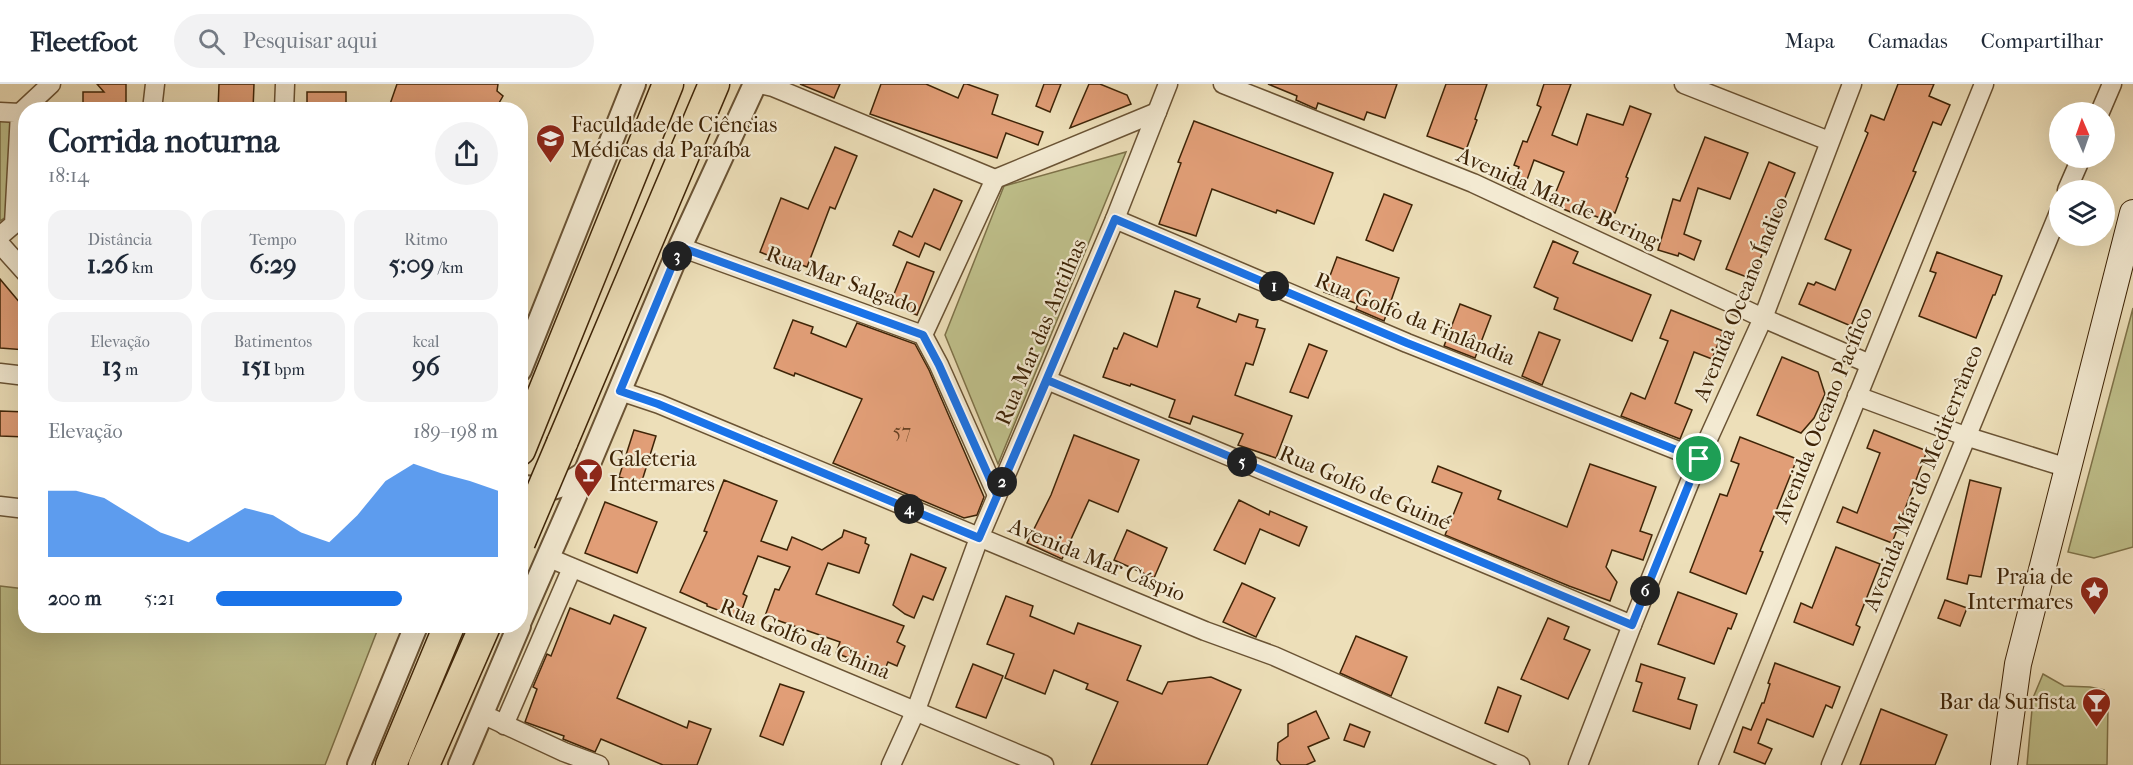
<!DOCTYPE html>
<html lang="pt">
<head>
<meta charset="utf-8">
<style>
  :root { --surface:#fff; --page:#f2f2f3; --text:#1f2937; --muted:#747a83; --line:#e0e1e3; --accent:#1a73e8 }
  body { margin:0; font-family:"IM FELL French Canon",serif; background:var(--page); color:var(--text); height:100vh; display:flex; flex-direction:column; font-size:22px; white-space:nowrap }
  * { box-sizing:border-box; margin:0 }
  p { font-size:20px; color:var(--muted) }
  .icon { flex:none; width:33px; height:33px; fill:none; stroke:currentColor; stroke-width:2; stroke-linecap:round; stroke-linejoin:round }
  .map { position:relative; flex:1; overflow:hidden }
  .drawer { position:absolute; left:18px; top:18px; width:510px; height:531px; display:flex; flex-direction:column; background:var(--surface); border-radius:24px; box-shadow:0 6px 24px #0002 }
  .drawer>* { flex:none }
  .needle { width:39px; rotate:358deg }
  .controls { position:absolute; left:2049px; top:18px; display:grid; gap:12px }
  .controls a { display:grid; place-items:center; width:66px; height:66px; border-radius:50%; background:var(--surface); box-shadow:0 6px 24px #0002; font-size:30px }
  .pin { position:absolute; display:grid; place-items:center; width:51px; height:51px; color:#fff; margin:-26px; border:3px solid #fff; border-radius:50%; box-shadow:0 2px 6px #0007 }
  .km { position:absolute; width:30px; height:30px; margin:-15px; border-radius:50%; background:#222; color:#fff; font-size:16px; line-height:30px; text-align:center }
  .round { display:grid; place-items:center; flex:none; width:63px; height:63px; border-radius:32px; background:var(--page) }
  .summary { display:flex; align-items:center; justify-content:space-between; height:102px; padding:0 30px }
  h1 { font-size:33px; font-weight:700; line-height:45px }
  .metrics { display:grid; grid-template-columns:repeat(3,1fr); gap:9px; height:102px; padding:6px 30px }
  .metrics div { display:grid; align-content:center; border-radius:15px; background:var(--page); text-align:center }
  .metrics b { font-size:26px; font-weight:700 }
  .metrics small { font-size:16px; font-weight:400 }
  .metrics p { font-size:16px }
  .chart { height:168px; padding:12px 30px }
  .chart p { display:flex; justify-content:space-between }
  .chart svg { width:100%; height:108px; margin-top:6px; fill:var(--accent); opacity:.7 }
  ul { padding:0 30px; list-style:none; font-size:20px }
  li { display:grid; grid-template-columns:96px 72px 1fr; align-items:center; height:45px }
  li i { height:15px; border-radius:8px; background:var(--accent) }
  header { display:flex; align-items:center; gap:36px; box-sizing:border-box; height:84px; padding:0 30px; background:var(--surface); border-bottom:2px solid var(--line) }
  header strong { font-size:28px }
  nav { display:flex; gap:33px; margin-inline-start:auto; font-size:21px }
  .search { width:420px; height:54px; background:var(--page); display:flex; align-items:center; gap:15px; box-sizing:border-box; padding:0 21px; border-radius:33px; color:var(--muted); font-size:22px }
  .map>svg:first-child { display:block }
  .green { fill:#bfc08b; stroke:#7e7249; stroke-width:1.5 }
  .building { fill:#e19e77; stroke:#3e2407; stroke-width:1.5 }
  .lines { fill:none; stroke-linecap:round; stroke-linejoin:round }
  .minor-casing { stroke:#6a5334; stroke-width:21 }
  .tertiary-casing { stroke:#6a5334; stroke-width:26 }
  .secondary-casing { stroke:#3e2407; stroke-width:28 }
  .trunk-casing { stroke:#3e2407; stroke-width:33 }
  .minor { stroke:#f3ead2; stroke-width:18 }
  .tertiary { stroke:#f3ead2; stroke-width:22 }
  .secondary { stroke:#f3ead2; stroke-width:26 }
  .trunk { stroke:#eddfb9; stroke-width:30 }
  .trunk-bridge-casing { stroke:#3e2407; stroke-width:33; stroke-linecap:butt }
  .trunk-bridge { stroke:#eddfb9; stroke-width:30 }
  .route-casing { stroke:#fff; stroke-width:12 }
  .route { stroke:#1a73e8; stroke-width:8 }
  .labels { text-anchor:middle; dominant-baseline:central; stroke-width:4.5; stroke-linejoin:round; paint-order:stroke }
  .number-label { font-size:20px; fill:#674223 }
  .poi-label { font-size:22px; fill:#3e2407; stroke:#f3ead2; text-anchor:start }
  .street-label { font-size:22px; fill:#3e2407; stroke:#f3ead2 }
</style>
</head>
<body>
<header>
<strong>Fleetfoot</strong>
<div class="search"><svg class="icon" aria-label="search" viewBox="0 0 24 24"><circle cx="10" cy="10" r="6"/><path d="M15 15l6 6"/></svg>Pesquisar aqui</div>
<nav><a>Mapa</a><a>Camadas</a><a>Compartilhar</a></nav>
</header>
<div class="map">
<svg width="2133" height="681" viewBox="0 0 2133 681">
  <rect width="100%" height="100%" fill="#eddfb9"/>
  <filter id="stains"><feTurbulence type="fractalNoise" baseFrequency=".00333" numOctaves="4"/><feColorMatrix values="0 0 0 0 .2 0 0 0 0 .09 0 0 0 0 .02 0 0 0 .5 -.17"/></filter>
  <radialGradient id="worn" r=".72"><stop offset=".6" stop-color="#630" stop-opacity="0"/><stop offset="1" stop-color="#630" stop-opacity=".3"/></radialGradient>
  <!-- green -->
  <g class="green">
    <polygon points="0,34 10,38 13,45 6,133 0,137"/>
    <polygon points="1126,68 998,380 945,251 1004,102"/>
    <polygon points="2133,224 2133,463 2094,474 2068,468"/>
    <polygon points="0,502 25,505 26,542 379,542 325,681 0,681"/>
    <polygon points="2043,590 2064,602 2090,603 2104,606 2108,621 2107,681 2027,681 2033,614"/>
  </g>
  <!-- building -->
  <g class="building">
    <polygon points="97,0 126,0 126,26 83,26 83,8 104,8"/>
    <polygon points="219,0 254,0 253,26 218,26"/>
    <polygon points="397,0 498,0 497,7 503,12 495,26 388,26"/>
    <polygon points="800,0 840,0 834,14"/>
    <polygon points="881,0 926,0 958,14 964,0 967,0 998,11 992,30 1043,48 1038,61 1006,49 997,74 870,30"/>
    <polygon points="1044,0 1061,0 1050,28 1036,22"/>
    <polygon points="1089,0 1100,0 1127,11 1131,20 1070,44"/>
    <polygon points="1268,0 1397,0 1385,34 1367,28 1364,36 1318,19 1316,25 1296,16 1297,12"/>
    <polygon points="1446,0 1487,0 1475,35 1477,36 1466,66 1427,52"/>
    <polygon points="1544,0 1571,0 1552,51 1577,61 1587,30 1623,41 1630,22 1651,30 1626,93 1628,94 1615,129 1610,127 1606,136 1575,125 1573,129 1551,120 1564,88 1534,76 1523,107 1511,103 1519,83 1514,81 1523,57 1527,58 1541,23 1537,21"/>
    <polygon points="1898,0 1934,0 1929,12 1950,21 1941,41 1933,38 1913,87 1916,88 1851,242 1799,220 1808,199 1814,201 1816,198 1835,206 1851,166 1825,155 1868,49 1865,47 1871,31 1884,36"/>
    <rect x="307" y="8" width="39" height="18"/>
    <polygon points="1194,37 1333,89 1314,140 1277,126 1276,129 1212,105 1196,152 1159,140 1181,79 1178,78"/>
    <polygon points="1705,53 1748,69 1730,115 1698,104 1684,150 1701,157 1694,176 1679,169 1678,172 1658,166 1673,115 1680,117"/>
    <polygon points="835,63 857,72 835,125 830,123 807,183 784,174 782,177 760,168 781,114 808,125"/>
    <polygon points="1769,78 1795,89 1752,195 1726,185"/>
    <polygon points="934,105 962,117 940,166 925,159 919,173 893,161 899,147 912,153"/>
    <polygon points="1384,110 1412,121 1393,167 1366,156"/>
    <polygon points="1553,157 1578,168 1573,179 1651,211 1632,257 1554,225 1558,214 1534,203"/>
    <polygon points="1937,168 2002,192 1995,211 1993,211 1976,254 1919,232 1936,189 1930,187"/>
    <polygon points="1337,173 1399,194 1384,237 1356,225 1358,220 1324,208"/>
    <polygon points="907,178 934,188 917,231 890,220"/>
    <polygon points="0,195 26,226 26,266 0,264"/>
    <polygon points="1175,207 1200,215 1197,223 1236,238 1239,230 1258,236 1256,243 1265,245 1253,281 1246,279 1235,311 1292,332 1276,374 1238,361 1243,350 1193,332 1190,340 1169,333 1175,316 1131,300 1130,302 1103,293 1114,264 1117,265 1124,249 1157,263"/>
    <polygon points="1460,220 1491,232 1475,274 1444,262"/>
    <polygon points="1671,226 1723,247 1712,275 1694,268 1675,319 1692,326 1680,355 1621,332 1631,309 1645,315 1668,257 1660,254"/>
    <polygon points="793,236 813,243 811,249 846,263 857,239 915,260 929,286 984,413 977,431 964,434 833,379 862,315 795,289 794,292 774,284"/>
    <polygon points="1539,248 1560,256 1542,301 1522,292"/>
    <polygon points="1309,260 1327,267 1308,314 1290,308"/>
    <polygon points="1782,273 1818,288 1825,310 1814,334 1801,349 1757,331"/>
    <polygon points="0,327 26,328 26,353 0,352"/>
    <polygon points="634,346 656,352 641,400 619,393"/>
    <polygon points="1874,346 1927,367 1892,459 1837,438 1843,423 1857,429 1880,369 1867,364"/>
    <polygon points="1074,351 1139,376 1118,428 1089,416 1062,475 1027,459 1051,411"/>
    <polygon points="1740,353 1797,375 1760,467 1763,468 1746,510 1690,488 1720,410 1727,412 1739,380 1731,377"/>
    <polygon points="1590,380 1656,403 1640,447 1652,451 1643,476 1612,466 1606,483 1617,498 1610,517 1569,502 1445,451 1462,409 1432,398 1438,382 1501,407 1498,415 1567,443"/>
    <polygon points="724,396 777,417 761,457 787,466 792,453 822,466 842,453 844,446 866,454 865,459 869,461 859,489 828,479 816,510 904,542 897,558 905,562 897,582 888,578 882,592 864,585 866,581 836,569 840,558 765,532 775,505 779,506 790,483 758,472 743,510 747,512 739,534 707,522 707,520 680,508 707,448 704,447"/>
    <polygon points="1970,396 2001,404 1981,493 1969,491 1967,500 1947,495"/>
    <polygon points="1239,416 1269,431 1270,427 1307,443 1299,462 1260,445 1245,480 1214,466"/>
    <polygon points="605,418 657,438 637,489 585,469"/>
    <polygon points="1127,446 1167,464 1154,494 1114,476"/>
    <polygon points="1836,463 1880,480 1856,541 1860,543 1853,561 1794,538 1801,519 1812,524"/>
    <polygon points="911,470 946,484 933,516 923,512 914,534 905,530 893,521"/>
    <polygon points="1242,499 1275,514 1256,553 1223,538"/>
    <polygon points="1678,508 1737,530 1731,545 1728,544 1714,580 1658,560"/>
    <polygon points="1006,512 1033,522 1030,532 1074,550 1078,539 1141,562 1127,596 1162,610 1168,598 1211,593 1241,606 1207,681 1091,681 1118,618 1086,605 1088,600 1054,586 1045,610 1005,594 1014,570 987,560"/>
    <polygon points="1945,516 1967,524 1960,542 1938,534"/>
    <polygon points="570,524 610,540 614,531 646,544 617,614 687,644 689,637 711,645 697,681 663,681 601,655 595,668 563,655 564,652 525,638 537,605 533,603 547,570 551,572"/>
    <polygon points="1548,534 1569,543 1564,555 1590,566 1568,615 1521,595"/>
    <polygon points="1356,552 1407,573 1391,612 1340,589"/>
    <polygon points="1775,579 1840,603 1832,624 1826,621 1813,653 1767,635 1758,659 1772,665 1765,680 1734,668 1743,643 1751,646 1762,619 1764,619 1770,600 1768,599"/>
    <polygon points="973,580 1003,592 986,634 956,623"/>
    <polygon points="1641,580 1685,594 1678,615 1697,621 1690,645 1633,627 1642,599 1636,597"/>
    <polygon points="780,600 804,608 783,661 760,652"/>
    <polygon points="1498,603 1521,612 1508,648 1485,639"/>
    <polygon points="1881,625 1947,651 1935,681 1860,681"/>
    <polygon points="1316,627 1329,654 1308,663 1315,677 1306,681 1281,681 1277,676 1278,659 1288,652 1288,640"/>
    <polygon points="1350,640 1370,648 1364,663 1344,656"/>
  </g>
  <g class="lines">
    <defs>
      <g id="minor">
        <polyline points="760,0 773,3 995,95 1157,28"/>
        <polyline points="1223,0 1473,99 1763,234 1870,280"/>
        <polyline points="1684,0 1829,57"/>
        <polyline points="152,26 155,0"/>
        <polyline points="284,26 285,0"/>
        <polyline points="0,28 20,29 14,140 0,152"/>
        <polyline points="2100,28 2112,0"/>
        <polyline points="20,29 51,0"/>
        <polyline points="2067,106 2081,74"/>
        <polyline points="1115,135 1407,259 1699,375"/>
        <polyline points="0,160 26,189"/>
        <polyline points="680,163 923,251 939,281 997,411"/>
        <polyline points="923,251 995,95"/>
        <polyline points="0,289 26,292"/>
        <polyline points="1047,296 1632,541"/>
        <polyline points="620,307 659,320 1205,547 1274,572 1520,681"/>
        <polyline points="1857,312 1965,352 2068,384"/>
        <polyline points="0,422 26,425"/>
        <polyline points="547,473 1044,681"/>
        <polyline points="482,630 564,668 599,681"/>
        <polyline points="504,641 572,484"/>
        <polyline points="891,681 916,626 979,454 1115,135 1168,0"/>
        <polyline points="1578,681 1632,541 1699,375 1763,234 1852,0"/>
        <polyline points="1708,681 1984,0"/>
        <polyline points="1831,681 2060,126"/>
      </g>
      <g id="tertiary">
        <polyline points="520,286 634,0"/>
        <path d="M520,402C549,407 561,405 585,389"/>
        <polyline points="520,537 585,389 680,163 755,0"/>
        <polyline points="359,681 416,542"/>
        <polyline points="460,681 519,542"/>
      </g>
      <polyline id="secondary" points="2004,681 2018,580 2133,129"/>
      <g id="trunk">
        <polyline points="562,359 714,0"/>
        <polyline points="520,366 668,0"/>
        <polyline points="391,681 449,542"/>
        <polyline points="424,681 485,542"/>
      </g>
    </defs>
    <!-- minor casing -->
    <use href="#minor" class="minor-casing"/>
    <!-- tertiary casing -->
    <use href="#tertiary" class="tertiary-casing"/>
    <!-- secondary casing -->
    <use href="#secondary" class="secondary-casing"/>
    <!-- trunk casing -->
    <use href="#trunk" class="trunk-casing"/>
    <!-- minor -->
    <use href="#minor" class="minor"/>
    <!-- tertiary -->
    <use href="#tertiary" class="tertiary"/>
    <!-- secondary -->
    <use href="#secondary" class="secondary"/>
    <!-- trunk -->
    <use href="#trunk" class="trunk"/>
    <defs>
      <polyline id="trunk-bridge" points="520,458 562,359"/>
    </defs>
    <!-- trunk-bridge casing -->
    <use href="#trunk-bridge" class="trunk-bridge-casing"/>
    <!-- trunk-bridge -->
    <use href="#trunk-bridge" class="trunk-bridge"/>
  </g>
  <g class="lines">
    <defs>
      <polyline id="route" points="1699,375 1407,259 1115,135 997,411 939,281 923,251 680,163 620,307 658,320 979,454 1047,296 1632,541 1699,375"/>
    </defs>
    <!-- route casing -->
    <use href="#route" class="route-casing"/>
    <!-- route -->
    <use href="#route" class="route"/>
  </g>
  <!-- icons -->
  <defs>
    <symbol id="university-pin" viewBox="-11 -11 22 30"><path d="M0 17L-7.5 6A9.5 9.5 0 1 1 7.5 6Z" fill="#8f2418" stroke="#f3ead2"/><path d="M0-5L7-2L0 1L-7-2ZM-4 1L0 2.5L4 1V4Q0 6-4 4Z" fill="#fff"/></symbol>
    <symbol id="bar-pin" viewBox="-11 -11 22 30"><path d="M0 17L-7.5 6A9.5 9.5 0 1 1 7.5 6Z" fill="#8f2418" stroke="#f3ead2"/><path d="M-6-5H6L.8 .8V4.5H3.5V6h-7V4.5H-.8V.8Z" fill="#fff"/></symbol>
    <symbol id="sight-pin" viewBox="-11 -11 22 30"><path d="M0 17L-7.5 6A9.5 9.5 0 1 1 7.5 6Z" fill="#8f2418" stroke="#f3ead2"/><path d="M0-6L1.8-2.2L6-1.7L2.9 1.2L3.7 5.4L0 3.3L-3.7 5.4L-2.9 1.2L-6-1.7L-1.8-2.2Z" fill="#fff"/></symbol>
  </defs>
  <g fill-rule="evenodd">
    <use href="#university-pin" x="534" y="38" width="33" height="45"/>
    <use href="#bar-pin" x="572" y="372" width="33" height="45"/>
    <use href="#sight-pin" x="2078" y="490" width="33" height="45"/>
    <use href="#bar-pin" x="2080" y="602" width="33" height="45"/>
  </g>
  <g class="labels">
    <!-- number labels -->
    <g class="number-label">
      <text x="902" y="347">57</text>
    </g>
    <!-- poi labels -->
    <g class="poi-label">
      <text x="571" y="41">Faculdade de Ciências<tspan x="571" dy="25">Médicas da Paraíba</tspan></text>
      <text x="609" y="375">Galeteria<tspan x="609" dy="25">Intermares</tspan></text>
      <text x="2073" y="493" text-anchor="end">Praia de<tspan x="2073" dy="25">Intermares</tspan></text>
      <text x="2076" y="618" text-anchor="end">Bar da Surfista</text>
    </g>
    <!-- street labels -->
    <g class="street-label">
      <text transform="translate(1558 114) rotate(24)">Avenida Mar de Bering</text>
      <text transform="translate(842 196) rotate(20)">Rua Mar Salgado</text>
      <text transform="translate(1741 215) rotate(-68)">Avenida Oceano Índico</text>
      <text transform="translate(1415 235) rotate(22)">Rua Golfo da Finlândia</text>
      <text transform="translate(1041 248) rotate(-67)">Rua Mar das Antilhas</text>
      <text transform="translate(1823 331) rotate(-68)">Avenida Oceano Pacífico</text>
      <text transform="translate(1923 394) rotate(-68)">Avenida Mar do Mediterrâneo</text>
      <text transform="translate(1365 404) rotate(23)">Rua Golfo de Guiné</text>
      <text transform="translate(1097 476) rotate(22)">Avenida Mar Cáspio</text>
      <text transform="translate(805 555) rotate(22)">Rua Golfo da China</text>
    </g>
  </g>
  <rect width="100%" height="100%" filter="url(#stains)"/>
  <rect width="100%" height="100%" fill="url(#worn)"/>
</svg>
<div class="controls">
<a><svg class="needle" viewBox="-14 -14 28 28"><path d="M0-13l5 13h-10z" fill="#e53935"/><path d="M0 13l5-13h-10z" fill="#747a83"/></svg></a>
<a><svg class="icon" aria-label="layers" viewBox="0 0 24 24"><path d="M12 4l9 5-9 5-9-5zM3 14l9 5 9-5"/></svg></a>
</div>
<div class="pin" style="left:1699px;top:375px;background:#1e9e55"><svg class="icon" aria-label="arrive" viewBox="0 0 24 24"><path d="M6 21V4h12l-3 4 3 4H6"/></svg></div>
<b class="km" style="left:1274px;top:202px">1</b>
<b class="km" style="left:1002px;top:398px">2</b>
<b class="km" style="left:677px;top:172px">3</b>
<b class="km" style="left:909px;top:425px">4</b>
<b class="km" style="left:1242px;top:378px">5</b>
<b class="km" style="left:1645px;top:507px">6</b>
<section class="drawer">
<div class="summary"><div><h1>Corrida noturna</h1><p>18:14</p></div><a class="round"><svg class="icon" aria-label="share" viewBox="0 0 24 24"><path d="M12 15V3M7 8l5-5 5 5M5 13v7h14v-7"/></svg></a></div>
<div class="metrics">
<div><p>Distância</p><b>1.26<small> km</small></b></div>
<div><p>Tempo</p><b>6:29</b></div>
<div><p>Ritmo</p><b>5:09<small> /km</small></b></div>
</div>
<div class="metrics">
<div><p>Elevação</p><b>13<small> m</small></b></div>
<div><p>Batimentos</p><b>151<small> bpm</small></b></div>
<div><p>kcal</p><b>96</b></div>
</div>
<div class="chart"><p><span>Elevação</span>189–198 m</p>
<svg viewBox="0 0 160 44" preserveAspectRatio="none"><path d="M0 44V17L10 17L20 20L30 27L40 34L50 38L60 31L70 24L80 27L90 34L100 38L110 27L120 13L130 6L140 10L150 13L160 17V44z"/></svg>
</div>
<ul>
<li><b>200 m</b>5:21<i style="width:66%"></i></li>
</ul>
</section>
</div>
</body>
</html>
